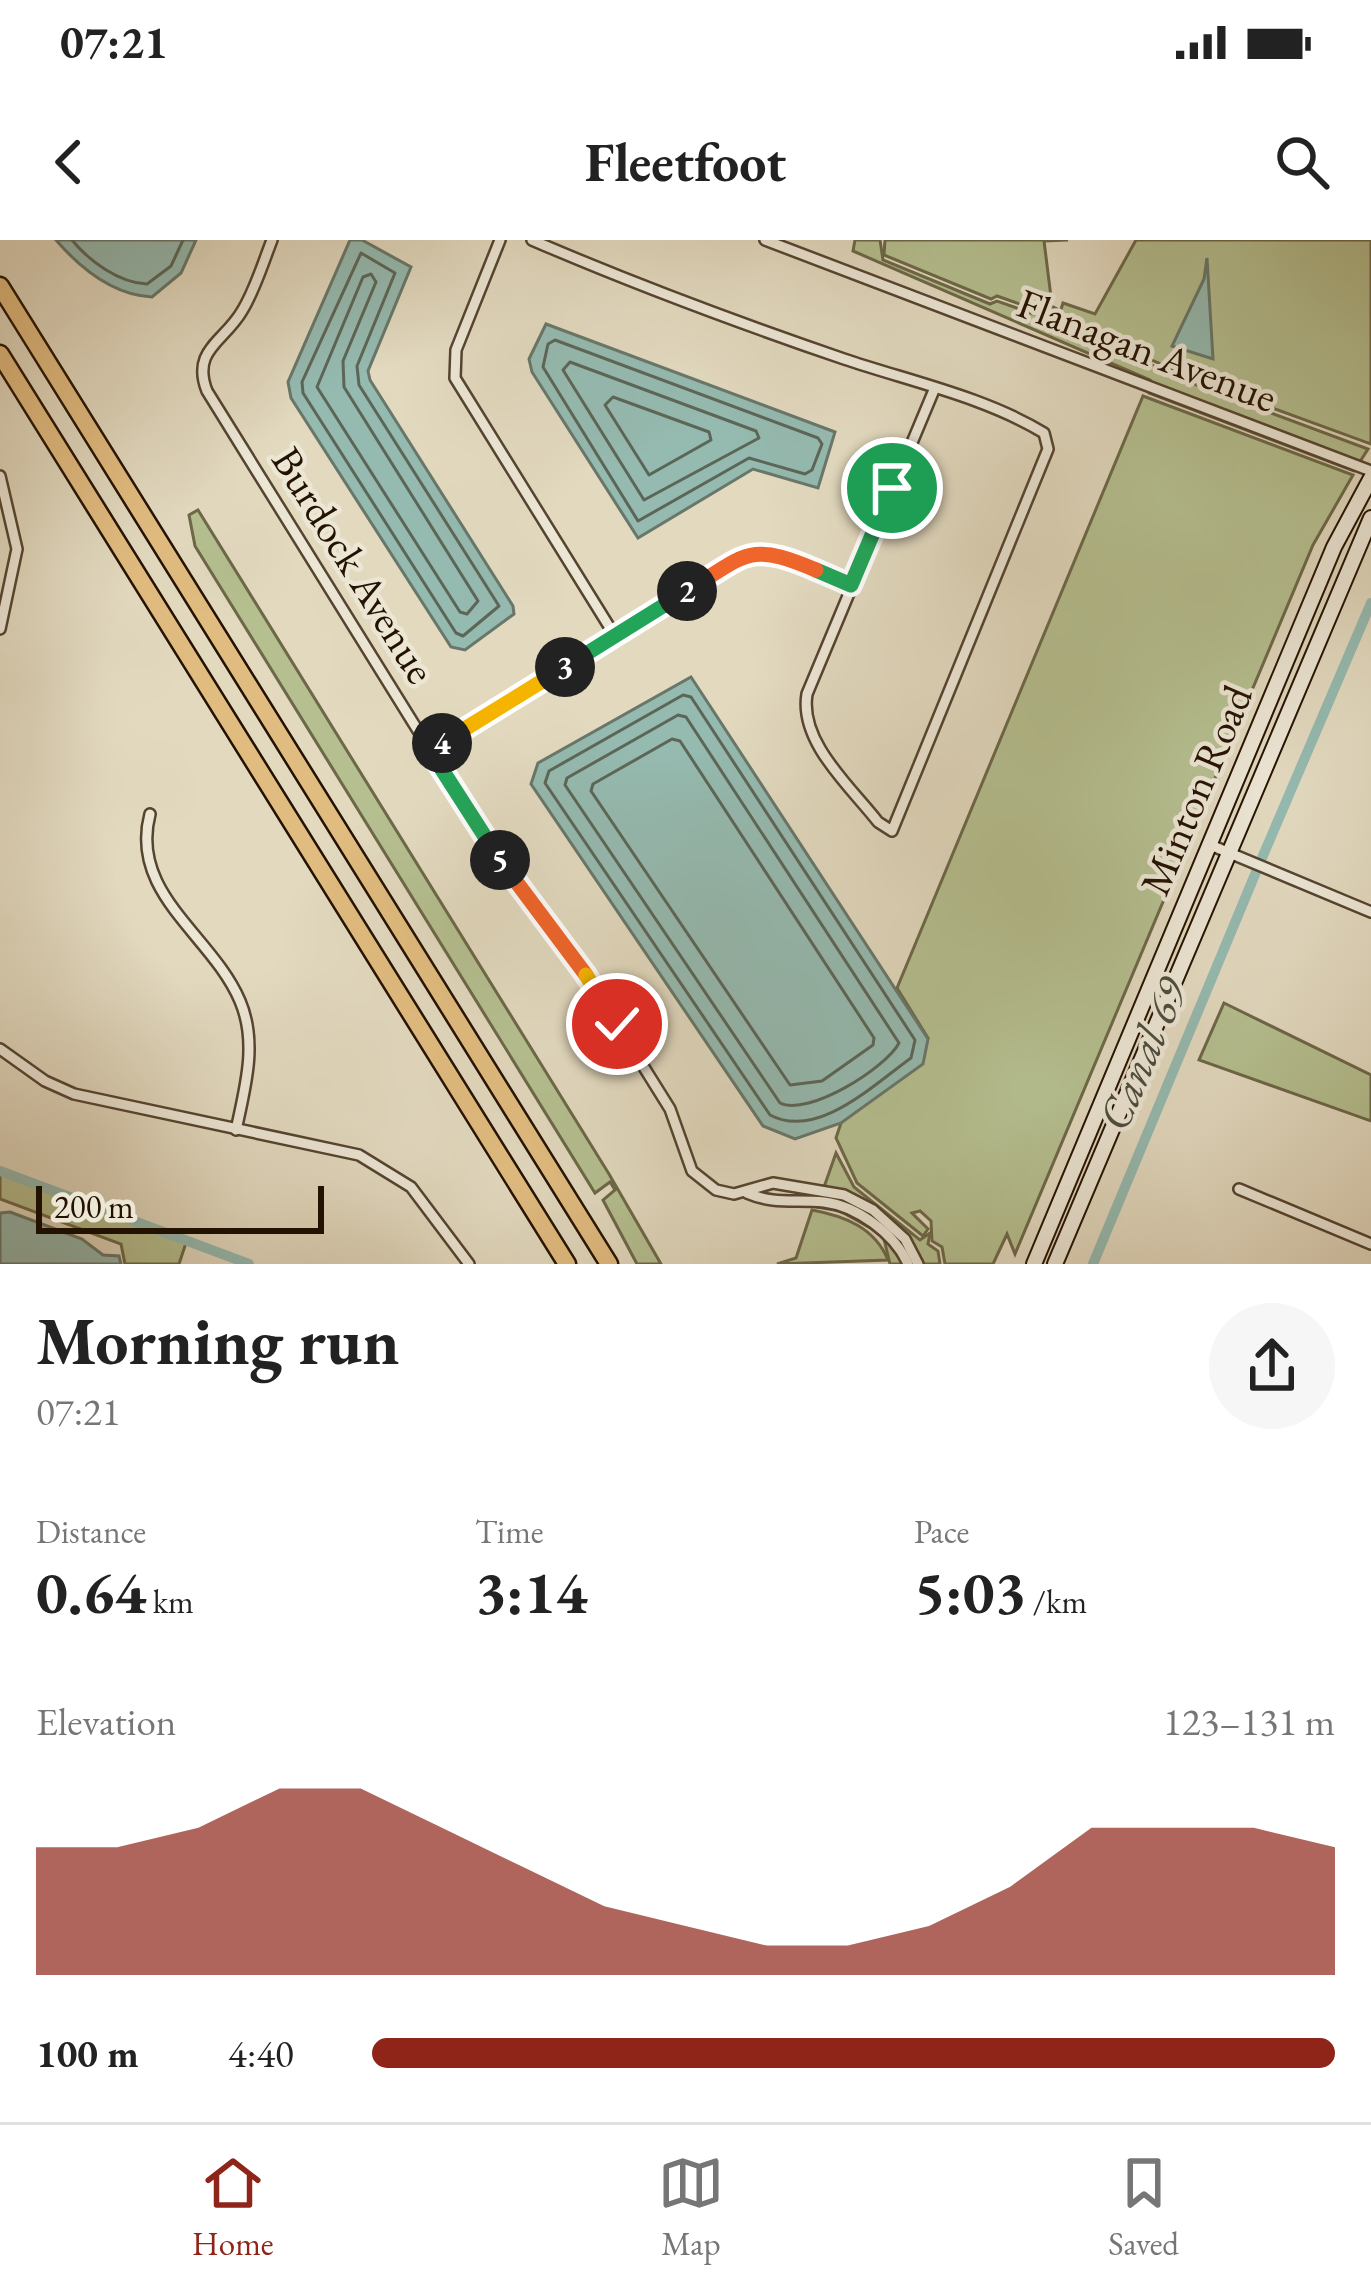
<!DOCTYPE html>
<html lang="en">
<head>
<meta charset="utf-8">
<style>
  :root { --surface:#fff; --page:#f6f6f6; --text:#222; --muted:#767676; --line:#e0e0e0; --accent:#8f2418 }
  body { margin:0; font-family:"EB Garamond",serif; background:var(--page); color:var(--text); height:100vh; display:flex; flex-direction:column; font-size:45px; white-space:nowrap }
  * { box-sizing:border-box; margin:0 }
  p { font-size:39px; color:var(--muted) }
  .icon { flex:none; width:66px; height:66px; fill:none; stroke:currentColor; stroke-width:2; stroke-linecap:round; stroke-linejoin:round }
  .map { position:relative; height:1024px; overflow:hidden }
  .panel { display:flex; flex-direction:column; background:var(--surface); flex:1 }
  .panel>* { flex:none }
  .scale { position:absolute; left:36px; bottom:30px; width:288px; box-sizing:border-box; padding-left:12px; border:6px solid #241200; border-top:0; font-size:33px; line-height:42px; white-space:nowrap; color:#241200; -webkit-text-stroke:9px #ece6d5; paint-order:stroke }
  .pin { position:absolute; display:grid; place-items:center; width:102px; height:102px; color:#fff; margin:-51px; border:6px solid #fff; border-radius:50%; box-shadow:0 3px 12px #0007 }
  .km { position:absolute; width:60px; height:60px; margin:-30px; border-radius:50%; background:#222; color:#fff; font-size:33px; line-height:60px; text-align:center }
  .round { display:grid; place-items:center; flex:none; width:126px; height:126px; border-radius:63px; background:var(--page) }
  .summary { display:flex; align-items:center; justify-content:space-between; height:204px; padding:0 36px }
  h1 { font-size:66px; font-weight:700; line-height:90px }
  .figures { display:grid; grid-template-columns:repeat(3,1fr); gap:18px; height:204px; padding:12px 36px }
  .figures div { display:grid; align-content:center }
  .figures b { font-size:60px; font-weight:700 }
  .figures small { font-size:33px; font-weight:400 }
  .figures p { font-size:33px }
  .chart { height:336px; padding:24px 36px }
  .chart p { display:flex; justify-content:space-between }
  .chart svg { width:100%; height:216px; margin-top:12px; fill:var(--accent); opacity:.7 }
  ul { padding:0 36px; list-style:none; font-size:39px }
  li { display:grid; grid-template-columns:192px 144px 1fr; align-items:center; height:90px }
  li i { height:30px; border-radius:15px; background:var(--accent) }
  .status { display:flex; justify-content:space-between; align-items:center; height:84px; padding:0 60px; background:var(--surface); direction:ltr }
  .status svg { height:33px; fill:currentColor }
  header { display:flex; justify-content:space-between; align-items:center; height:156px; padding:0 36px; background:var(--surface); font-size:54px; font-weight:700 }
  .tab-bar { display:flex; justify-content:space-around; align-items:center; height:168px; border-top:3px solid var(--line); background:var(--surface); font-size:33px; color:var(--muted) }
  .tab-bar a { display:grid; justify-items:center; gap:6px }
  .tab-bar .selected { color:var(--accent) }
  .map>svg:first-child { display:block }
  .green { fill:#b5bf90; stroke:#6c6848; stroke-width:3 }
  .water { fill:#95bab0; stroke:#68776a; stroke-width:3 }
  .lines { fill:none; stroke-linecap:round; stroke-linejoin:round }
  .shore { stroke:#5c6658; stroke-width:3 }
  .canal { stroke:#95bab0; stroke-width:10 }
  .minor-casing { stroke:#544430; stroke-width:14 }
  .secondary-casing { stroke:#241200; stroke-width:18 }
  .motorway-casing { stroke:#241200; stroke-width:21 }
  .minor { stroke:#ece6d5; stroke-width:9 }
  .secondary { stroke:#ece6d5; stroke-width:14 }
  .motorway { stroke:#e1bc80; stroke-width:16 }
  .split-1-casing { stroke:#fff; stroke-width:24 }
  .split-2-casing { stroke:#fff; stroke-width:24 }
  .split-3-casing { stroke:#fff; stroke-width:24 }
  .split-4-casing { stroke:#fff; stroke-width:24 }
  .split-5-casing { stroke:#fff; stroke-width:24 }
  .split-6-casing { stroke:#fff; stroke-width:24 }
  .split-7-casing { stroke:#fff; stroke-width:24 }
  .split-1 { stroke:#22a559; stroke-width:15 }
  .split-2 { stroke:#f0652b; stroke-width:15 }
  .split-3 { stroke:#22a559; stroke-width:15 }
  .split-4 { stroke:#f5b400; stroke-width:15 }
  .split-5 { stroke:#22a559; stroke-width:15 }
  .split-6 { stroke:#f0652b; stroke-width:15 }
  .split-7 { stroke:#f5b400; stroke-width:15 }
  .labels { text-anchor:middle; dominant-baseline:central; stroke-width:9; stroke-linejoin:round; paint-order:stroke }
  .street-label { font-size:42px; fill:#241200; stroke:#ece6d5 }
  .water-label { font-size:45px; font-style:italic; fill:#4c4d3e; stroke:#ece6d5 }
</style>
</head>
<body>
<div class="status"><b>07:21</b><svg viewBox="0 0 49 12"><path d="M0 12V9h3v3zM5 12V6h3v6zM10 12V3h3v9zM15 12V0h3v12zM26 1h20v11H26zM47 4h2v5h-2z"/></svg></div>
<header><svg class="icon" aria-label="back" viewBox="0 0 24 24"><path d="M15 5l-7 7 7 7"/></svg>Fleetfoot<svg class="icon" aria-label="search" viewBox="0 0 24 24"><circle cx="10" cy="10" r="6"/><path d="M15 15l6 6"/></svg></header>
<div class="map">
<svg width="1371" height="1024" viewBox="0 0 1371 1024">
  <rect width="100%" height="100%" fill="#e2d9bf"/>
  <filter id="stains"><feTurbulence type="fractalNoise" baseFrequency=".00167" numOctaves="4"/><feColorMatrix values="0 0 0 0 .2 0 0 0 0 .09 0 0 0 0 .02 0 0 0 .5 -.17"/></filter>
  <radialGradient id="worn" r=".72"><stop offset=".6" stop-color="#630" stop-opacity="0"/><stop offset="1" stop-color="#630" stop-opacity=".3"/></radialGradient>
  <!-- green -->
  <g class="green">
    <polygon points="855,0 880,0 883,20 990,64 997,61 1042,77 1051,66 1057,69 1057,83 1206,149 1368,209 1354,231 1149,153 1150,140 853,11"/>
    <polygon points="885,0 1068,0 1044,1 1051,57 1042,72 997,56 991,59 884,15"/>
    <polygon points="1136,0 1371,0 1371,204 1209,145 1058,79 1063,63 1095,74"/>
    <polygon points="1143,156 1353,235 1313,305 1015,1014 1007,994 993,1024 945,1024 942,1007 932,1001 931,981 920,971 912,973 928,989 923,996 857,943 836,898 841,883 928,798 897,748"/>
    <polygon points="198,270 609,934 661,1024 637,1024 603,960 615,950 610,942 595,953 195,306 189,275"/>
    <polygon points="1224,763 1371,835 1371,881 1199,820"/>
    <polygon points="836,913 854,947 920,1000 930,993 928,1004 938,1011 940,1024 890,1024 883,995 840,971 817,967"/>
    <polygon points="0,930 187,1000 179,1024 125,1024 121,1004 0,959"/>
    <path d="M812,970C845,976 875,988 888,1020L777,1024L796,1018Z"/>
  </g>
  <!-- water -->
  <g class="water">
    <path d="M56,0H196L181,33L152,57C113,55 81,29 56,0Z"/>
    <polygon points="350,0 362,0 411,27 368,131 370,140 513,366 514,374 465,410 451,407 291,158 288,142"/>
    <polygon points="1207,18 1213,119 1172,106 1204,39"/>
    <polygon points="546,84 835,192 818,248 753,229 638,298 532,132 529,119"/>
    <polygon points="691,437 928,799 923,824 841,883 795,899 763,886 531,544 538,523"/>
    <polygon points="10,972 82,999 103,1015 119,1016 121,1024 0,1024 0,973"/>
  </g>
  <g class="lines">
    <!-- shore -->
    <g class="shore">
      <path d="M72,0C89,21 119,43 147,44L171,26L183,0"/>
      <polygon points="361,13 395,33 357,126 359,145 499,366 463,396 456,393 303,153 302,142"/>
      <polygon points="371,34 376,42 343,121 344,147 478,361 467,374 460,372 317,147 363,37"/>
      <polygon points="555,100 818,198 822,204 812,230 805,234 749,218 638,281 543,127 548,104"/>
      <polygon points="570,122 756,191 759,198 644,260 563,130"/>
      <polygon points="613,157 709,192 711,200 649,235 605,165"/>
      <path d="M683,455L691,457L915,800L911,818C872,846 817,900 770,875L545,543L549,531Z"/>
      <path d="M678,475L686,477L899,803C886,828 808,877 780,863L565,545L567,538Z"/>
      <polygon points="672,499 680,501 874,798 873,805 822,841 790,845 591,551 593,544"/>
    </g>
    <!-- canal -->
    <g class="canal">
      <polyline points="1262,618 1371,363"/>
      <polyline points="0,931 249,1024"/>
      <polyline points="1093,1024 1256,632"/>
    </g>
    <defs>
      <g id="minor">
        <path d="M272,0C263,23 255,50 242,71C224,102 191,110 207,151L494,613L565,701L670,869L692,931L716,950L734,954L773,943L844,955L873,970L905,999L918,1024"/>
        <polyline points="500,0 456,110 455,138 615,396"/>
        <path d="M532,0C634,44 739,83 844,119C909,141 985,157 1044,193L1048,209L892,591L878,582C850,546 799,502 807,454L934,150"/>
        <polyline points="765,0 1371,231"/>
        <polyline points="0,236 17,309 0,389"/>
        <polyline points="430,511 749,313 771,311 851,345"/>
        <path d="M150,574C129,654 212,695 240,761C258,803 245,848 236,890"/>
        <polyline points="1208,604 1371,672"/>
        <polyline points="0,809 45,841 74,854 359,915 411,947 469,1024"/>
        <polyline points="1239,949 1371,1004"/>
        <path d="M747,953C775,965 794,959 824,962C857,966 895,994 908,1024"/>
      </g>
      <g id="secondary">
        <polyline points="1034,1024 1334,307 1371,238"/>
        <polyline points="1055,1024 1371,278"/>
      </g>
      <g id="motorway">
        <polyline points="0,46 609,1024"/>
        <polyline points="0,114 567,1024"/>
      </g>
    </defs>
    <!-- minor casing -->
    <use href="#minor" class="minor-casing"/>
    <!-- secondary casing -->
    <use href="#secondary" class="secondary-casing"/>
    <!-- motorway casing -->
    <use href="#motorway" class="motorway-casing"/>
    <!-- minor -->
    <use href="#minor" class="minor"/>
    <!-- secondary -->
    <use href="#secondary" class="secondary"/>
    <!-- motorway -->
    <use href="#motorway" class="motorway"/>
  </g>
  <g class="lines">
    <defs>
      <polyline id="split-1" points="816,330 851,345 892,248"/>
      <path id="split-2" d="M687,351C747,314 748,301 816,330"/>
      <polyline id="split-3" points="565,427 687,351"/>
      <polyline id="split-4" points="442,503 565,427"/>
      <polyline id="split-5" points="442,503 430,511 500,620"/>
      <polyline id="split-6" points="500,620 586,735"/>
      <polyline id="split-7" points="586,735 617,784"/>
    </defs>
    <!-- split-1 casing -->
    <use href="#split-1" class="split-1-casing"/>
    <!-- split-2 casing -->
    <use href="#split-2" class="split-2-casing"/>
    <!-- split-3 casing -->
    <use href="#split-3" class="split-3-casing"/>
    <!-- split-4 casing -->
    <use href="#split-4" class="split-4-casing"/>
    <!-- split-5 casing -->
    <use href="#split-5" class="split-5-casing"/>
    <!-- split-6 casing -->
    <use href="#split-6" class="split-6-casing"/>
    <!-- split-7 casing -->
    <use href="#split-7" class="split-7-casing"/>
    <!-- split-1 -->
    <use href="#split-1" class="split-1"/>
    <!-- split-2 -->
    <use href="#split-2" class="split-2"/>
    <!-- split-3 -->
    <use href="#split-3" class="split-3"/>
    <!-- split-4 -->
    <use href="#split-4" class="split-4"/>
    <!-- split-5 -->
    <use href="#split-5" class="split-5"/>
    <!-- split-6 -->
    <use href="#split-6" class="split-6"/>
    <!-- split-7 -->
    <use href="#split-7" class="split-7"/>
  </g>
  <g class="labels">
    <!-- street labels -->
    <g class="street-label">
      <text transform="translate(1147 110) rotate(21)">Flanagan Avenue</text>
      <text transform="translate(354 325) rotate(58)">Burdock Avenue</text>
      <text transform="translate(1196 550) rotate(-67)">Minton Road</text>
    </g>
    <!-- water labels -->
    <g class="water-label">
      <text transform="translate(1142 814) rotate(-67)">Canal 69</text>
    </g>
  </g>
  <rect width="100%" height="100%" filter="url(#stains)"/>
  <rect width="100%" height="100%" fill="url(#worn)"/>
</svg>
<div class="scale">200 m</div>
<div class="pin" style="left:892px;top:248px;background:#1e9e55"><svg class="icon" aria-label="arrive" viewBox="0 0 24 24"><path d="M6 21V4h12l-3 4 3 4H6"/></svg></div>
<div class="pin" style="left:617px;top:784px;background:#d93025"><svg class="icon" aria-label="check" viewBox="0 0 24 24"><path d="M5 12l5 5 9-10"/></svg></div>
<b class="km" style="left:687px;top:351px">2</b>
<b class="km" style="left:565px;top:427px">3</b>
<b class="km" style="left:442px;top:503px">4</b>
<b class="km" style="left:500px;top:620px">5</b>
</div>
<section class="panel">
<div class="summary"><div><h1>Morning run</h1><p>07:21</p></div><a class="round"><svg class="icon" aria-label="share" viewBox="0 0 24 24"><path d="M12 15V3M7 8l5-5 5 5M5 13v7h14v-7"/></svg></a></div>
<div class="figures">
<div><p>Distance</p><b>0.64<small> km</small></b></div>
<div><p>Time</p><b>3:14</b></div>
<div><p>Pace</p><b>5:03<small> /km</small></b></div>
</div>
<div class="chart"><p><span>Elevation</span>123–131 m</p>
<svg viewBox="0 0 160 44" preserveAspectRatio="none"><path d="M0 44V18L10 18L20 14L30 6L40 6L50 14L60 22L70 30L80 34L90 38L100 38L110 34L120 26L130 14L140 14L150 14L160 18V44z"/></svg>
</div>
<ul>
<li><b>100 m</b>4:40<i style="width:100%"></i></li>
</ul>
</section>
<nav class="tab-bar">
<a class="selected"><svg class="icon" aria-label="home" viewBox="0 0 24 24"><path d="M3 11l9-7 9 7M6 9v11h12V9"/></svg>Home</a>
<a><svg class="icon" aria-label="map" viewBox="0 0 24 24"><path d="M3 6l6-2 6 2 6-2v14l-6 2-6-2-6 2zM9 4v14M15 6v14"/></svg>Map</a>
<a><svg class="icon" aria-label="saved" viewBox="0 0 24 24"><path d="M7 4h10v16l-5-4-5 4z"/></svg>Saved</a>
</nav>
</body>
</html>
